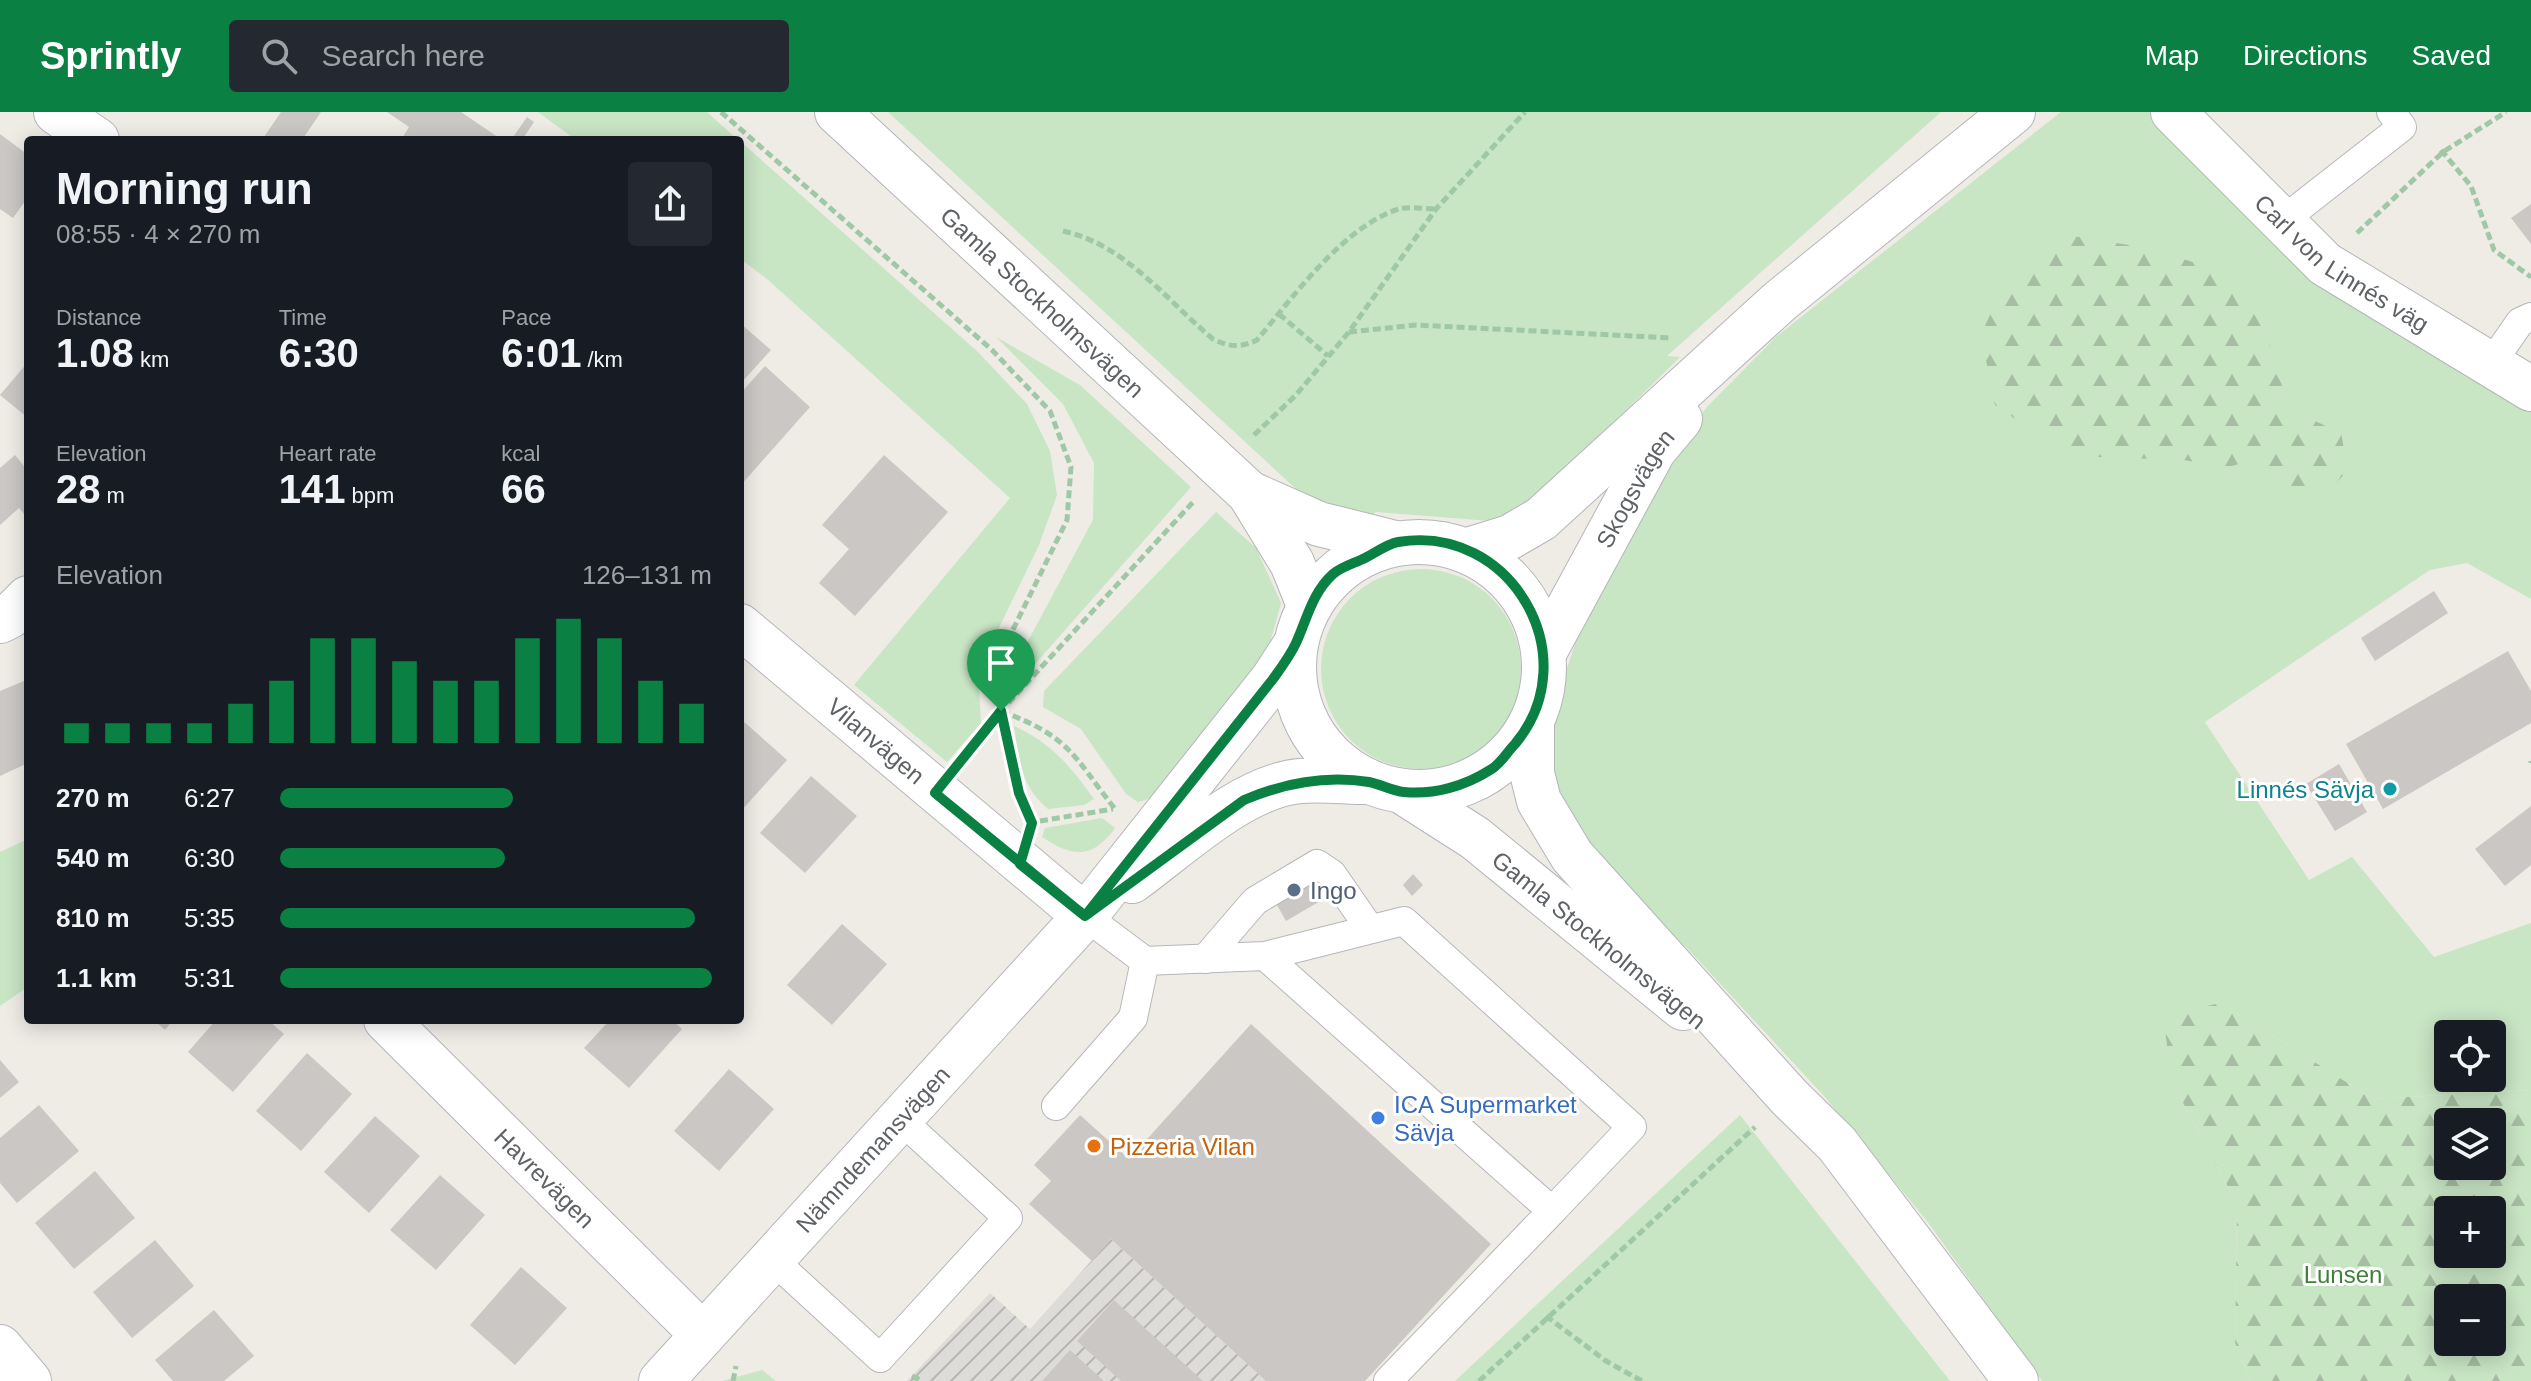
<!DOCTYPE html>
<html lang="en">
<head>
<meta charset="utf-8">
<style>
  :root { --surface:#171b24; --page:#242831; --text:#f1f3f6; --muted:#9ea1a6; --accent:#0b8043 }
  body { margin:0; font-family:Arial,sans-serif; background:var(--page); color:var(--text); height:100vh; display:flex; flex-direction:column; font-size:30px; white-space:nowrap }
  * { box-sizing:border-box; margin:0 }
  p { font-size:26px; color:var(--muted) }
  .icon { flex:none; width:44px; height:44px; fill:none; stroke:currentColor; stroke-width:2; stroke-linecap:round; stroke-linejoin:round }
  .map { position:relative; flex:1; overflow:hidden }
  .panel { position:absolute; left:24px; top:24px; width:720px; height:888px; display:flex; flex-direction:column; background:var(--surface); border-radius:8px; box-shadow:0 4px 20px #0003 }
  .panel>* { flex:none }
  .tools { position:absolute; left:2434px; top:908px; display:grid; gap:16px }
  .tools a { display:grid; place-items:center; width:72px; height:72px; border-radius:8px; background:var(--surface); box-shadow:0 4px 20px #0003; font-size:40px }
  .pin { position:absolute; display:grid; place-items:center; width:68px; height:68px; color:#fff; margin:-82px -34px; border-radius:50% 50% 50% 0; rotate:-45deg; box-shadow:0 0 8px #0007 }
  .pin .icon { rotate:45deg }
  .round { display:grid; place-items:center; flex:none; width:84px; height:84px; border-radius:8px; background:var(--page) }
  .summary { display:flex; align-items:center; justify-content:space-between; height:136px; padding:0 32px }
  h1 { font-size:44px; font-weight:800; line-height:60px }
  .metrics { display:grid; grid-template-columns:repeat(3,1fr); gap:12px; height:136px; padding:8px 32px }
  .metrics div { display:grid; align-content:center }
  .metrics b { font-size:40px; font-weight:800 }
  .metrics small { font-size:22px; font-weight:400 }
  .metrics p { font-size:22px }
  .chart { height:224px; padding:16px 32px }
  .chart p { display:flex; justify-content:space-between }
  .chart svg { width:100%; height:144px; margin-top:8px; stroke:var(--accent); stroke-width:6 }
  ul { padding:0 32px; list-style:none; font-size:26px }
  li { display:grid; grid-template-columns:128px 96px 1fr; align-items:center; height:60px }
  li i { height:20px; border-radius:10px; background:var(--accent) }
  header { display:flex; align-items:center; gap:48px; box-sizing:border-box; height:112px; padding:0 40px; background:var(--accent); color:#fff }
  header strong { font-size:38px }
  nav { display:flex; gap:44px; margin-inline-start:auto; font-size:28px }
  .search { width:560px; height:72px; background:var(--page); display:flex; align-items:center; gap:20px; box-sizing:border-box; padding:0 28px; border-radius:8px; color:var(--muted); font-size:30px }
  .map>svg:first-child { display:block }
  .industrial { fill:url(#industrial-furrows) }
  .green { fill:#c8e5c4; fill-rule:evenodd }
  .forest { fill:url(#forest-firs); fill-rule:evenodd }
  .building { fill:#cbc7c4 }
  .lines { fill:none; stroke-linecap:round; stroke-linejoin:round }
  .service-casing { stroke:#b4b7ba; stroke-width:30 }
  .minor-casing { stroke:#b4b7ba; stroke-width:46 }
  .tertiary-casing { stroke:#b4b7ba; stroke-width:46 }
  .secondary-casing { stroke:#b3b6ba; stroke-width:46 }
  .path { stroke:#9fc8a6; stroke-width:5; stroke-dasharray:8 4; stroke-linecap:butt }
  .service { stroke:#fff; stroke-width:28 }
  .minor { stroke:#fff; stroke-width:44 }
  .tertiary { stroke:#fff; stroke-width:44 }
  .secondary { stroke:#fff; stroke-width:44 }
  .route-casing { stroke:#fff; stroke-width:16 }
  .route { stroke:#0b8043; stroke-width:10 }
  .culture-dot { fill:#0f9aa8; stroke:#fff; stroke-width:3 }
  .service-dot { fill:#5c6f8a; stroke:#fff; stroke-width:3 }
  .shop-dot { fill:#3f7fe0; stroke:#fff; stroke-width:3 }
  .food-dot { fill:#e8710a; stroke:#fff; stroke-width:3 }
  .labels { text-anchor:middle; dominant-baseline:central; stroke-width:6; stroke-linejoin:round; paint-order:stroke }
  .street-label { font-size:24px; fill:#5e6266; stroke:#fff }
  .culture-label { font-size:24px; fill:#0d838f; stroke:#fff; text-anchor:end }
  .service-label { font-size:24px; fill:#4e5e75; stroke:#fff; text-anchor:start }
  .shop-label { font-size:24px; fill:#366cbe; stroke:#fff; text-anchor:start }
  .food-label { font-size:24px; fill:#c56008; stroke:#fff; text-anchor:start }
  .park-label { font-size:24px; fill:#3f8139; stroke:#fff }
</style>
</head>
<body>
<header>
<strong>Sprintly</strong>
<div class="search"><svg class="icon" aria-label="search" viewBox="0 0 24 24"><circle cx="10" cy="10" r="6"/><path d="M15 15l6 6"/></svg>Search here</div>
<nav><a>Map</a><a>Directions</a><a>Saved</a></nav>
</header>
<div class="map">
<svg width="2531" height="1269" viewBox="0 0 2531 1269">
  <defs>
    <pattern id="industrial-furrows" width="10" height="10" patternUnits="userSpaceOnUse" patternTransform="scale(2)"><rect width="10" height="10" fill="#dedcd9"/><path d="M-1 1l2-2M0 10L10 0M9 11l2-2" fill="none" stroke="#b7b6b4"/></pattern>
    <pattern id="forest-firs" width="22" height="20" patternUnits="userSpaceOnUse" patternTransform="scale(2)"><rect width="22" height="20" fill="#c8e5c4"/><path d="M5 1l3.5 6h-7zM16 11l3.5 6h-7z" fill="#a6bda3"/></pattern>
  </defs>
  <rect width="100%" height="100%" fill="#efece6"/>
  <!-- industrial -->
  <polygon class="industrial" points="1111,1127 1266,1269 907,1269 990,1181 1030,1217"/>
  <!-- green -->
  <g class="green">
    <polygon points="538,0 707,0 738,28 576,28"/>
    <polygon points="888,0 1941,0 1667,244 1680,245 1540,383 1503,410 1376,400 1366,408 1296,377"/>
    <path d="M2061,0H2152L2273,133L2325,152L2531,277V487L2467,451L2430,458L2205,610L2309,768L2352,745L2434,845L2531,811V978L2373,987L2221,891L2172,970L2237,1092L2235,1231L2251,1269H2042L1927,1109L1824,984L1688,837L1589,740L1564,709L1546,640L1560,578L1596,468L1651,368L1706,296L1777,224ZM2448,922H2492V966H2448Z"/>
    <polygon points="740,29 978,240 1027,292 1050,339 1057,383 1039,433 978,559 981,611 947,650 854,573 1010,386 766,166 740,147"/>
    <polygon points="996,225 1080,273 1191,375 1015,575 1008,566 1093,408 1094,351 1063,292"/>
    <polygon points="1216,400 1256,436 1281,491 1267,542 1152,686 1138,690 1126,682 1081,617 1043,595 1044,579"/>
    <circle cx="1421" cy="557" r="100"/>
    <path d="M1014,614C1051,630 1071,655 1094,687L1084,693L1048,697C1021,675 1019,647 1014,614Z"/>
    <path d="M1102,706L1115,716C1092,748 1072,745 1042,725L1045,716Z"/>
    <polygon points="28,727 28,875 0,894 0,740"/>
    <polygon points="1740,1003 1950,1269 1455,1269"/>
    <polygon points="762,1258 776,1269 722,1269"/>
  </g>
  <!-- forest -->
  <g class="forest">
    <polygon points="2060,122 2148,136 2231,162 2267,224 2289,297 2341,321 2348,358 2327,381 2292,382 2260,346 2228,355 2183,348 2069,344 1995,293 1981,223 2004,171"/>
    <path d="M2221,891L2373,987L2531,978V1269H2251L2235,1231L2237,1092L2172,970L2163,903ZM2448,1010H2492V1054H2448ZM2448,1098H2492V1142H2448ZM2448,1186H2492V1230H2448Z"/>
  </g>
  <!-- building -->
  <g class="building">
    <polygon points="281,0 321,0 302,28 262,28"/>
    <polygon points="387,0 461,0 502,28 401,28 409,15"/>
    <polygon points="527,5 534,10 522,28 511,28"/>
    <polygon points="0,22 28,43 28,85 13,106 0,97"/>
    <polygon points="2531,92 2531,132 2511,106"/>
    <polygon points="740,211 771,238 740,272"/>
    <polygon points="28,250 28,306 0,283"/>
    <polygon points="765,254 810,295 740,374 740,282"/>
    <polygon points="15,343 28,359 28,407 19,396 0,413 0,356"/>
    <polygon points="884,343 948,400 855,504 819,471 849,437 822,413"/>
    <polygon points="2434,479 2448,501 2375,549 2361,526"/>
    <polygon points="2508,539 2531,579 2531,611 2383,697 2346,632"/>
    <polygon points="24,569 28,579 28,651 0,664 0,579"/>
    <polygon points="742,608 787,648 740,700 740,609"/>
    <polygon points="2339,652 2367,700 2335,719 2306,672"/>
    <polygon points="811,664 857,704 805,761 760,721"/>
    <polygon points="2531,694 2531,753 2505,774 2475,737"/>
    <polygon points="1301,751 1322,788 1286,809 1265,772"/>
    <polygon points="1413,762 1423,773 1412,784 1403,773"/>
    <polygon points="842,812 887,852 832,913 787,873"/>
    <polygon points="154,908 173,908 165,918"/>
    <polygon points="216,908 268,908 284,922 233,980 188,940"/>
    <polygon points="610,908 672,908 682,917 629,976 584,936"/>
    <polygon points="1251,912 1491,1132 1365,1269 1266,1269 1111,1127 1092,1149 1029,1092 1051,1069 1034,1053 1080,1003 1129,1047"/>
    <polygon points="307,941 352,982 301,1039 256,999"/>
    <polygon points="0,948 19,970 0,986"/>
    <polygon points="729,957 774,997 719,1059 674,1019"/>
    <polygon points="39,993 79,1039 17,1091 0,1071 0,1026"/>
    <polygon points="375,1004 420,1044 369,1101 324,1060"/>
    <polygon points="95,1059 135,1106 74,1157 35,1111"/>
    <polygon points="440,1063 485,1103 436,1158 390,1118"/>
    <polygon points="155,1128 194,1174 132,1226 93,1180"/>
    <polygon points="521,1155 567,1196 515,1253 470,1213"/>
    <polygon points="1114,1188 1203,1269 1121,1269 1077,1229"/>
    <polygon points="214,1198 254,1244 224,1269 173,1269 155,1248"/>
    <polygon points="1070,1238 1104,1269 1042,1269"/>
  </g>
  <g class="lines">
    <defs>
      <g id="service">
        <polyline points="2282,109 2402,15 2391,0"/>
        <polyline points="2490,253 2520,210 2531,205"/>
        <polyline points="1085,804 1145,849 1265,844 1404,809 1632,1015 1552,1099 1265,844"/>
        <polyline points="1205,847 1255,789 1317,752 1332,762 1370,817"/>
        <polyline points="1056,994 1133,906 1145,849"/>
        <polyline points="772,1147 880,1246 1008,1106 900,1007"/>
        <polyline points="1388,1269 1552,1099"/>
      </g>
      <g id="minor">
        <polyline points="56,0 97,28"/>
        <path id="s1" d="M2173,0L2325,152L2531,277"/>
        <polyline points="0,509 10,504 28,486"/>
        <path id="s2" d="M740,514L1085,804"/>
        <path id="s3" d="M386,908L703,1223"/>
        <polyline points="0,1235 29,1269"/>
      </g>
      <g id="tertiary">
        <polyline points="1468,438 1510,425 1541,407 1779,190 2013,0"/>
        <path id="s4" d="M1545,539L1654,338L1680,307"/>
        <path d="M1132,769C1178,736 1242,674 1300,669C1322,667 1346,670 1368,670"/>
        <path id="s5" d="M661,1269L1085,804L1273,567L1295,533"/>
      </g>
      <g id="secondary">
        <path id="s6" d="M837,0L1249,381L1292,451L1309,493"/>
        <polyline points="1249,381 1319,412 1395,431"/>
        <circle cx="1419" cy="555" r="125"/>
        <polyline points="1532,611 1532,661 1539,689 1572,744 1789,985 1837,1032 2016,1269"/>
        <polyline points="1403,680 1475,726 1683,896"/>
      </g>
    </defs>
    <!-- service casing -->
    <use href="#service" class="service-casing"/>
    <!-- minor casing -->
    <use href="#minor" class="minor-casing"/>
    <!-- tertiary casing -->
    <use href="#tertiary" class="tertiary-casing"/>
    <!-- secondary casing -->
    <use href="#secondary" class="secondary-casing"/>
    <!-- path -->
    <g class="path">
      <path d="M721,0L992,238L1050,299L1071,355L1067,408L994,556L993,578L1001,599C1070,625 1072,642 1115,697"/>
      <polyline points="2441,38 2471,74 2494,138 2531,165"/>
      <path d="M1063,119C1126,133 1165,187 1213,227C1229,235 1240,236 1257,228C1292,186 1345,113 1399,97C1410,94 1425,97 1436,97"/>
      <polyline points="2357,121 2443,40 2506,0"/>
      <polyline points="1279,202 1328,244"/>
      <polyline points="1349,220 1416,213 1672,226"/>
      <polyline points="1254,323 1296,283 1349,220 1436,97 1525,0"/>
      <polyline points="964,645 1000,600"/>
      <polyline points="2531,649 2531,651"/>
      <polyline points="1024,693 1001,599 1194,389"/>
      <polyline points="1040,709 1113,697"/>
      <polyline points="1546,1204 1606,1249 1642,1269"/>
      <polyline points="912,1264 922,1269"/>
      <polyline points="733,1269 736,1254"/>
      <polyline points="1479,1269 1755,1015"/>
    </g>
    <!-- service -->
    <use href="#service" class="service"/>
    <!-- minor -->
    <use href="#minor" class="minor"/>
    <!-- tertiary -->
    <use href="#tertiary" class="tertiary"/>
    <!-- secondary -->
    <use href="#secondary" class="secondary"/>
  </g>
  <g class="lines">
    <defs>
      <path id="route" d="M1001,599L1019,681L1032,711L1020,752L1085,804L1273,567C1281,556 1290,544 1296,531C1307,507 1312,481 1333,462C1341,455 1355,451 1365,446C1375,441 1387,432 1398,430C1511,411 1588,545 1515,632C1507,640 1500,653 1490,658C1465,674 1434,683 1404,680C1392,679 1380,672 1369,670C1325,663 1284,671 1244,688L1085,804L935,681L1001,599"/>
    </defs>
    <!-- route casing -->
    <use href="#route" class="route-casing"/>
    <!-- route -->
    <use href="#route" class="route"/>
  </g>
  <!-- markers -->
  <circle class="culture-dot" cx="2390" cy="677" r="8"/>
  <circle class="service-dot" cx="1294" cy="778" r="8"/>
  <circle class="shop-dot" cx="1378" cy="1006" r="8"/>
  <circle class="food-dot" cx="1094" cy="1034" r="8"/>
  <g class="labels">
    <!-- street labels -->
    <g class="street-label">
      <text stroke="none"><textPath href="#s1" startOffset="228">Carl von Linnés väg</textPath></text>
      <text stroke="none"><textPath href="#s6" startOffset="280">Gamla Stockholmsvägen</textPath></text>
      <text stroke="none"><textPath href="#s4" startOffset="186">Skogsvägen</textPath></text>
      <text stroke="none"><textPath href="#s2" startOffset="178">Vilanvägen</textPath></text>
      <text transform="translate(1599 828) rotate(39)">Gamla Stockholmsvägen</text>
      <text stroke="none"><textPath href="#s5" startOffset="314">Nämndemansvägen</textPath></text>
      <text stroke="none"><textPath href="#s3" startOffset="224">Havrevägen</textPath></text>
    </g>
    <!-- culture labels -->
    <g class="culture-label">
      <text x="2374" y="677">Linnés Sävja</text>
    </g>
    <!-- service labels -->
    <g class="service-label">
      <text x="1310" y="778">Ingo</text>
    </g>
    <!-- shop labels -->
    <g class="shop-label">
      <text x="1394" y="992">ICA Supermarket<tspan x="1394" dy="28">Sävja</tspan></text>
    </g>
    <!-- food labels -->
    <g class="food-label">
      <text x="1110" y="1034">Pizzeria Vilan</text>
    </g>
    <!-- park labels -->
    <g class="park-label">
      <text x="2343" y="1162">Lunsen</text>
    </g>
  </g>
</svg>
<div class="tools">
<a><svg class="icon" aria-label="locate" viewBox="0 0 24 24"><circle cx="12" cy="12" r="6"/><path d="M12 2v4M12 18v4M2 12h4M18 12h4"/></svg></a>
<a><svg class="icon" aria-label="layers" viewBox="0 0 24 24"><path d="M12 4l9 5-9 5-9-5zM3 14l9 5 9-5"/></svg></a>
<a>+</a>
<a>−</a>
</div>
<div class="pin" style="left:1001px;top:599px;background:#1e9e55"><svg class="icon" aria-label="arrive" viewBox="0 0 24 24"><path d="M6 21V4h12l-3 4 3 4H6"/></svg></div>
<section class="panel">
<div class="summary"><div><h1>Morning run</h1><p>08:55 · 4 × 270 m</p></div><a class="round"><svg class="icon" aria-label="share" viewBox="0 0 24 24"><path d="M12 15V3M7 8l5-5 5 5M5 13v7h14v-7"/></svg></a></div>
<div class="metrics">
<div><p>Distance</p><b>1.08<small> km</small></b></div>
<div><p>Time</p><b>6:30</b></div>
<div><p>Pace</p><b>6:01<small> /km</small></b></div>
</div>
<div class="metrics">
<div><p>Elevation</p><b>28<small> m</small></b></div>
<div><p>Heart rate</p><b>141<small> bpm</small></b></div>
<div><p>kcal</p><b>66</b></div>
</div>
<div class="chart"><p><span>Elevation</span>126–131 m</p>
<svg viewBox="0 0 160 44" preserveAspectRatio="none"><path d="M5 44V38M15 44V38M25 44V38M35 44V38M45 44V32M55 44V25M65 44V12M75 44V12M85 44V19M95 44V25M105 44V25M115 44V12M125 44V6M135 44V12M145 44V25M155 44V32"/></svg>
</div>
<ul>
<li><b>270 m</b>6:27<i style="width:54%"></i></li>
<li><b>540 m</b>6:30<i style="width:52%"></i></li>
<li><b>810 m</b>5:35<i style="width:96%"></i></li>
<li><b>1.1 km</b>5:31<i style="width:100%"></i></li>
</ul>
</section>
</div>
</body>
</html>
